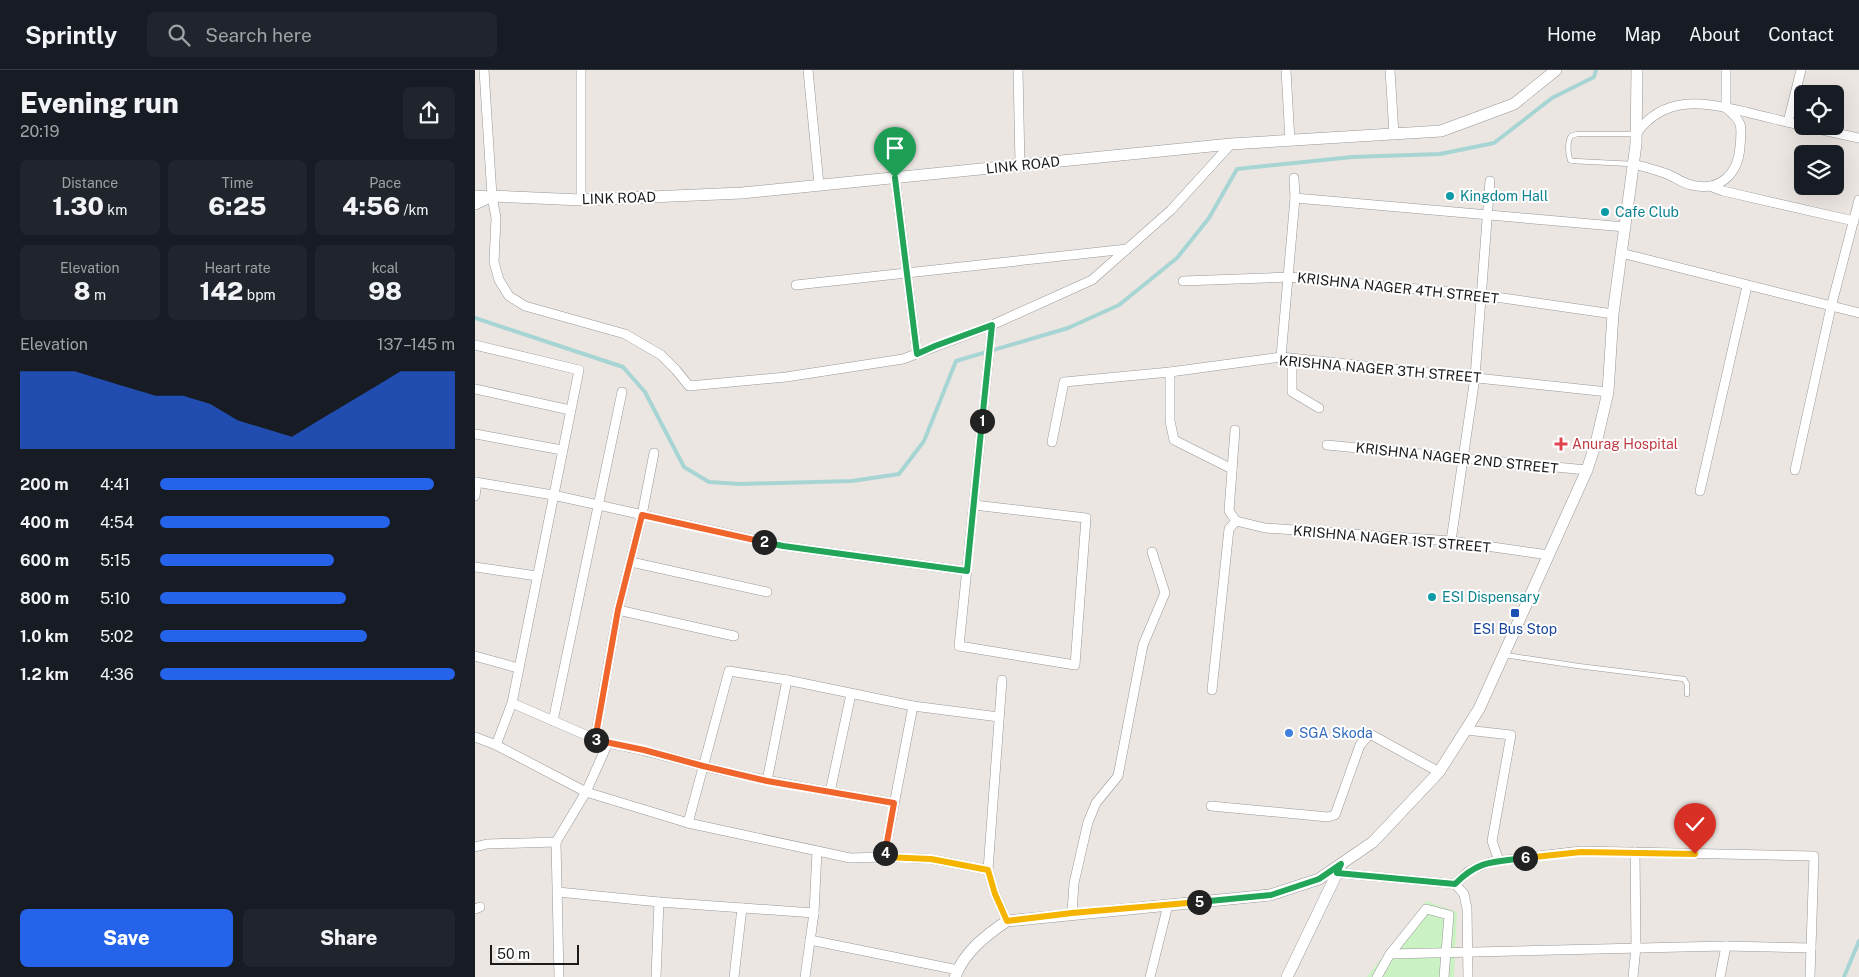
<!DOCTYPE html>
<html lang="en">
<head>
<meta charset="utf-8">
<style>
  :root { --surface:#171b24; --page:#20242c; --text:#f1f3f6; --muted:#9ea1a6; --line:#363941; --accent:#2563eb }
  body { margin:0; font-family:"Public Sans",sans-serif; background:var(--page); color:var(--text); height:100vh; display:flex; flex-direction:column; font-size:19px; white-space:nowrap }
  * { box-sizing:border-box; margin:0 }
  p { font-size:16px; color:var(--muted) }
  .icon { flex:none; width:28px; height:28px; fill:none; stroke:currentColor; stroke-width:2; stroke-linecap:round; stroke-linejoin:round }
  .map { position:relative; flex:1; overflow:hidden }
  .details { display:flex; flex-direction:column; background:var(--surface); width:475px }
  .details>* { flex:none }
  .fabs { position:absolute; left:1319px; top:15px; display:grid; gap:10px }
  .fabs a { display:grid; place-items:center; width:50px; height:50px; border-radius:8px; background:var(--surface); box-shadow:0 5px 20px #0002; font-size:25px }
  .scale { position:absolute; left:15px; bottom:12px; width:89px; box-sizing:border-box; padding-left:5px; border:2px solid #1b1b1b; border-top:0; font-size:14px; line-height:18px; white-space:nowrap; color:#1b1b1b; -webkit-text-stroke:4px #fff; paint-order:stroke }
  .pin { position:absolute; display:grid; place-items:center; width:42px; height:42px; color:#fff; margin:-51px -21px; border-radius:50% 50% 50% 0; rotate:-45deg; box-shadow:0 0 5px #0007 }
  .pin .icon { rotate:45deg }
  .km { position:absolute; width:25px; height:25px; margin:-12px; border-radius:50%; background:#222; color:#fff; font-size:14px; line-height:25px; text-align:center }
  .round { display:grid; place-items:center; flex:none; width:52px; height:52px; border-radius:8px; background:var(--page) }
  .headline { display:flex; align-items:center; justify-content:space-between; height:85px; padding:0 20px }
  h1 { font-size:28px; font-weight:800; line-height:38px }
  .metrics { display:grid; grid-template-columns:repeat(3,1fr); gap:8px; height:85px; padding:5px 20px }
  .metrics div { display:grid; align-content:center; border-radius:8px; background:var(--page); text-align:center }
  .metrics b { font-size:25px; font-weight:800 }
  .metrics small { font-size:14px; font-weight:400 }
  .metrics p { font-size:14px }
  .chart { height:140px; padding:10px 20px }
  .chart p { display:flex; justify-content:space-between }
  .chart svg { width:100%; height:90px; margin-top:5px; fill:var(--accent); opacity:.7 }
  .cta { display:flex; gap:10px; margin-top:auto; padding:10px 20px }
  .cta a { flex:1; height:58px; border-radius:8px; background:var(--accent); color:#fff; font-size:20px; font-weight:800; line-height:58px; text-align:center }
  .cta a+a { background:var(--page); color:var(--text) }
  ul { padding:0 20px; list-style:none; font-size:16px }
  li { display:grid; grid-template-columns:80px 60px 1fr; align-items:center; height:38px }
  li i { height:12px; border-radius:6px; background:var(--accent) }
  header { display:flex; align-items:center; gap:30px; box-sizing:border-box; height:70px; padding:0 25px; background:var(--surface); border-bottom:1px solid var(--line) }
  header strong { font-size:24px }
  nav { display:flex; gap:28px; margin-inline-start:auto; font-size:18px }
  .search { width:350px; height:45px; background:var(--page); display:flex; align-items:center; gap:12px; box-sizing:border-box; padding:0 18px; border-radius:8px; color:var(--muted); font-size:19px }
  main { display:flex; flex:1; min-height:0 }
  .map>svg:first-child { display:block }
  .park { fill:#cbf2c3 }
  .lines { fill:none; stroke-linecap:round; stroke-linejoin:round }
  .stream { stroke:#a7d5d3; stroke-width:4 }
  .service-casing { stroke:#989898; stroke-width:5.5 }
  .minor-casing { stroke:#989898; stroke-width:10 }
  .tertiary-casing { stroke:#989898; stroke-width:12 }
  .service { stroke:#fff; stroke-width:4.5 }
  .minor { stroke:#fff; stroke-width:9 }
  .tertiary { stroke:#fff; stroke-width:11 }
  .split-1-casing { stroke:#fff; stroke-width:10 }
  .split-2-casing { stroke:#fff; stroke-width:10 }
  .split-3-casing { stroke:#fff; stroke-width:10 }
  .split-4-casing { stroke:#fff; stroke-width:10 }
  .split-5-casing { stroke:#fff; stroke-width:10 }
  .split-6-casing { stroke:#fff; stroke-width:10 }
  .split-7-casing { stroke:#fff; stroke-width:10 }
  .split-1 { stroke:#22a559; stroke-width:6 }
  .split-2 { stroke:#22a559; stroke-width:6 }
  .split-3 { stroke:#f0652b; stroke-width:6 }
  .split-4 { stroke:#f0652b; stroke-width:6 }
  .split-5 { stroke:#f5b400; stroke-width:6 }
  .split-6 { stroke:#22a559; stroke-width:6 }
  .split-7 { stroke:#f5b400; stroke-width:6 }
  .culture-dot { fill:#0f9aa8; stroke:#fff; stroke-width:2 }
  .health-dot { fill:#e0444e; stroke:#fff; stroke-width:2 }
  .transit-dot { fill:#1a4fb4; stroke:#fff; stroke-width:2 }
  .shop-dot { fill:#3f7fe0; stroke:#fff; stroke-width:2 }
  .labels { text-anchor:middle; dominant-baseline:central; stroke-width:4; stroke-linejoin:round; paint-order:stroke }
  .street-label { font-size:14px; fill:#1b1b1b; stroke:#fff }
  .culture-label { font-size:14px; fill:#0d838f; stroke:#fff; text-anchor:start }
  .health-label { font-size:14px; fill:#be3a42; stroke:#fff; text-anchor:start }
  .transit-label { font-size:14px; fill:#164399; stroke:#fff }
  .shop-label { font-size:14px; fill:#366cbe; stroke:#fff; text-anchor:start }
</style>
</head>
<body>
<header>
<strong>Sprintly</strong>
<div class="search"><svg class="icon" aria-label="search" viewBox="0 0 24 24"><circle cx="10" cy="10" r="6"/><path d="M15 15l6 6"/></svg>Search here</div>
<nav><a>Home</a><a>Map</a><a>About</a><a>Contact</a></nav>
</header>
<main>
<section class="details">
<div class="headline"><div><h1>Evening run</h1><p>20:19</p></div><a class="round"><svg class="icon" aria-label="share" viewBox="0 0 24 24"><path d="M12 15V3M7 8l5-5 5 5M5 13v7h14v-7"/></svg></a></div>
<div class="metrics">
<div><p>Distance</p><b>1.30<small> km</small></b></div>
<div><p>Time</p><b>6:25</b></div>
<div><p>Pace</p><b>4:56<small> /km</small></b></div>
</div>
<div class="metrics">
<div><p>Elevation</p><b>8<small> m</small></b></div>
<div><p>Heart rate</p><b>142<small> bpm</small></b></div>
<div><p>kcal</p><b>98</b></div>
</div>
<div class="chart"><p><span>Elevation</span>137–145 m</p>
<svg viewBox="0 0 160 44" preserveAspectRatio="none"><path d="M0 44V6L10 6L20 6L30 10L40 14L50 18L60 18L70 22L80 30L90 34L100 38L110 30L120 22L130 14L140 6L150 6L160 6V44z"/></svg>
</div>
<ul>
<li><b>200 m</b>4:41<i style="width:93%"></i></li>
<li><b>400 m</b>4:54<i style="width:78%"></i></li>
<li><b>600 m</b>5:15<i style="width:59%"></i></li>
<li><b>800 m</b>5:10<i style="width:63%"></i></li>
<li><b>1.0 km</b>5:02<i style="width:70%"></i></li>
<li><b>1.2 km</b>4:36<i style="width:100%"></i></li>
</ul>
<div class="cta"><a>Save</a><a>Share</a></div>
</section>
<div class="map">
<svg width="1384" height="907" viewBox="0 0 1384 907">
  <rect width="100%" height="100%" fill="#ece6e2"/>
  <!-- park -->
  <polygon class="park" points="951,831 982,842 979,907 892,907"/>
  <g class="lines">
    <!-- stream -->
    <g class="stream">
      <polyline points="0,248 148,297 170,322 209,397 234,412 265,414 377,411 424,404 449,371 481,291 593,258 644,235 702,188 734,148 762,99 877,87 965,84 1019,73 1077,28 1119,7 1121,0"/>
      <polyline points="1369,907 1384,871"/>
    </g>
    <defs>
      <g id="service">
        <path d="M1157,94L1098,91L1095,90C1093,83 1092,72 1096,66L1102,64H1160"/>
        <polyline points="1030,585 1103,596 1209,609 1212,614 1212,624"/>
      </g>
      <g id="minor">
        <polyline points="9,0 17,126 21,148 19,192 24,210 34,226 50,236 150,264 186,285 201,300 214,316 311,307 428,289 517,255 617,210 696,140 756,74"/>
        <polyline points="333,0 344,115"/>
        <polyline points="543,0 545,95"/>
        <polyline points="811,0 815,71"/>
        <polyline points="915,0 919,64"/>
        <polyline points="1313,52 1326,0"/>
        <polyline points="1329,56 1384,68"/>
        <path d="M1161,64C1189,24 1229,32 1271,42C1290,47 1309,51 1328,56"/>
        <path d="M1159,94C1169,97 1181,100 1192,104C1200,107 1207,113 1216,115C1244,122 1263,105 1265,77C1267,55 1268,52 1251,38V0"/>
        <polyline points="420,107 442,284"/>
        <polyline points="1235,116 1248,121 1379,151"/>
        <polyline points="0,125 16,126"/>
        <polyline points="820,128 1150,157"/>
        <polyline points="106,130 106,0"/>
        <polyline points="1146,183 1384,243"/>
        <polyline points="708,211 814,207 1007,225 1138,244"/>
        <polyline points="321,215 652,179"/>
        <polyline points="0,275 104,300 37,633 21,675"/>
        <polyline points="806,287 820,128 819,108"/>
        <polyline points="817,289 817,322 844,338"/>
        <polyline points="695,302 695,351 699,370 757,399"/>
        <polyline points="0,319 95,340"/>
        <polyline points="0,364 87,380"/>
        <polyline points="577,372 589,312 695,302 806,287 1133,322"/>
        <polyline points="852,375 1112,400"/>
        <polyline points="1320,400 1356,237 1384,130"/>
        <polyline points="0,412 78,425 308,476 492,501"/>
        <polyline points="1225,421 1272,216"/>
        <polyline points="0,426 2,412"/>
        <polyline points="499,435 611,448 600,595 484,576 517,255"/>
        <polyline points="761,451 790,458 976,471 1074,485"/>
        <polyline points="976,471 1000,307 1015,111"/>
        <polyline points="156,492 292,522"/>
        <polyline points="0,497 62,506"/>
        <polyline points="143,540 259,566"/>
        <polyline points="0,586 43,598"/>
        <polyline points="737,620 754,459 761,451 754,441 760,360"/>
        <polyline points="438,636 524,647"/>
        <polyline points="78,651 147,322"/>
        <polyline points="991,660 1036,665 1017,771 1024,791"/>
        <polyline points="0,667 21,675 111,722 213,753 375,788 409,787 456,789 513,800 520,824 532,851"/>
        <polyline points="120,669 143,540 167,445 179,383"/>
        <path d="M133,673C173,680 210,692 249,701C305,714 362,723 419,733"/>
        <polyline points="292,711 312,610"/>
        <polyline points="355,722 376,624"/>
        <polyline points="736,736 853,747 860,745 885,675 895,664 964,702"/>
        <polyline points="213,753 254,601 312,610 438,636 409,787"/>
        <polyline points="81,772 84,907"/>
        <polyline points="0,777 12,774 81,772 111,722 133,673 120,669 37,633"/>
        <polyline points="513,800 527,610"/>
        <polyline points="862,803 980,814 989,824 992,839 993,907"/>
        <polyline points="980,814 994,801 1015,792 1106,781 1339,786 1336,878"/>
        <polyline points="83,822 184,832 339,843"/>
        <polyline points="0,839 5,837"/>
        <polyline points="597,843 599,813 613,752 621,733 643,706 668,575 690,523 677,482"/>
        <polyline points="335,870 483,900"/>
        <polyline points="1251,876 1336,878 1335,907"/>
        <polyline points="915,884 1251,876 1245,907"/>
        <polyline points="181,907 184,832"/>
        <polyline points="259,907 267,838"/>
        <polyline points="330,907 339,843 342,781"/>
        <polyline points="675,907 693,835"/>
        <polyline points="902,907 915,884 951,839 974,845 969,907"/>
        <polyline points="1158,907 1161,877 1160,782"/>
      </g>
      <g id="tertiary">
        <polyline points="0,134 17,126 106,130 267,123 756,74 966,61 1039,34 1081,0"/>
        <path d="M480,907C489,882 511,865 532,851L795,825L844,809L898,772L964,702L1004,639L1112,400L1122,369L1133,322L1138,244L1161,74L1162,0"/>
        <polyline points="812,907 866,795"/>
      </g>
    </defs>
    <!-- service casing -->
    <use href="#service" class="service-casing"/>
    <!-- minor casing -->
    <use href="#minor" class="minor-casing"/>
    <!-- tertiary casing -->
    <use href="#tertiary" class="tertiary-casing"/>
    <!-- service -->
    <use href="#service" class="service"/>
    <!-- minor -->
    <use href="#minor" class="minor"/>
    <!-- tertiary -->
    <use href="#tertiary" class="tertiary"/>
  </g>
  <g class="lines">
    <defs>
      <polyline id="split-1" points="420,108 442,284 460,276 517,255 507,351"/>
      <polyline id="split-2" points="289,472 308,476 492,501 507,351"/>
      <polyline id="split-3" points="121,670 120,670 143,540 167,445 289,472"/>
      <polyline id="split-4" points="121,670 169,680 228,696 292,711 419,733 410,783"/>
      <polyline id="split-5" points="410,783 409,787 456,789 513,800 520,824 532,851 597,843 724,832"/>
      <path id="split-6" d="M724,832L796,825L844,809L866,794L862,803L980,814C1004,790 1018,792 1050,788"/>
      <polyline id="split-7" points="1050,788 1106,782 1220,784"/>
    </defs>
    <!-- split-1 casing -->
    <use href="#split-1" class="split-1-casing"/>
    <!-- split-2 casing -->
    <use href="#split-2" class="split-2-casing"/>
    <!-- split-3 casing -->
    <use href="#split-3" class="split-3-casing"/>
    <!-- split-4 casing -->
    <use href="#split-4" class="split-4-casing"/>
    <!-- split-5 casing -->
    <use href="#split-5" class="split-5-casing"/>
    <!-- split-6 casing -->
    <use href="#split-6" class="split-6-casing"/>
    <!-- split-7 casing -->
    <use href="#split-7" class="split-7-casing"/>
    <!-- split-1 -->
    <use href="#split-1" class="split-1"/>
    <!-- split-2 -->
    <use href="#split-2" class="split-2"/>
    <!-- split-3 -->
    <use href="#split-3" class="split-3"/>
    <!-- split-4 -->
    <use href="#split-4" class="split-4"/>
    <!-- split-5 -->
    <use href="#split-5" class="split-5"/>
    <!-- split-6 -->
    <use href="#split-6" class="split-6"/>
    <!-- split-7 -->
    <use href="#split-7" class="split-7"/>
  </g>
  <!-- markers -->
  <g class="culture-dot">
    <circle cx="975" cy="126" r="5"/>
    <circle cx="1130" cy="142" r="5"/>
    <circle cx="957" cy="527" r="5"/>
  </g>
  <path class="health-dot" d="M1083.5 366.5h5v5h5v5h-5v5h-5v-5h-5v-5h5z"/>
  <rect class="transit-dot" x="1035" y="538" width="10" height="10" rx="2.5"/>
  <circle class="shop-dot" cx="814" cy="663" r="5"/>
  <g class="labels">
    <!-- street labels -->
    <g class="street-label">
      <text transform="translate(548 95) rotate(-6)">LINK ROAD</text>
      <text transform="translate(144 128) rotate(-2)">LINK ROAD</text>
      <text transform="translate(923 218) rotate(6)">KRISHNA NAGER 4TH STREET</text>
      <text transform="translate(905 299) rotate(5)">KRISHNA NAGER 3TH STREET</text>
      <text transform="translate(982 388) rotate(6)">KRISHNA NAGER 2ND STREET</text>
      <text transform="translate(917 469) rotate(5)">KRISHNA NAGER 1ST STREET</text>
    </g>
    <!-- culture labels -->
    <g class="culture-label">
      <text x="985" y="126">Kingdom Hall</text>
      <text x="1140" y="142">Cafe Club</text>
      <text x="967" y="527">ESI Dispensary</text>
    </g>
    <!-- health labels -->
    <g class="health-label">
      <text x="1097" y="374">Anurag Hospital</text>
    </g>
    <!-- transit labels -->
    <g class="transit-label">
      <text x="1040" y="559">ESI Bus Stop</text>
    </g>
    <!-- shop labels -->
    <g class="shop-label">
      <text x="824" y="663">SGA Skoda</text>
    </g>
  </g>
</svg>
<div class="fabs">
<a><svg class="icon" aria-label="locate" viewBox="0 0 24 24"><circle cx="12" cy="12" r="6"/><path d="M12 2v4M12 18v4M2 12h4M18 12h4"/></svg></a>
<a><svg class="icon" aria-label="layers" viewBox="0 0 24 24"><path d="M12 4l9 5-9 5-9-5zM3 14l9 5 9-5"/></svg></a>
</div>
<div class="scale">50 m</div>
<div class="pin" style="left:420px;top:108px;background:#1e9e55"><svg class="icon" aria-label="arrive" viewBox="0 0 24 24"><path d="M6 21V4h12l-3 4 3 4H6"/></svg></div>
<div class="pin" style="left:1220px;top:784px;background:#d93025"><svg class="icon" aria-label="check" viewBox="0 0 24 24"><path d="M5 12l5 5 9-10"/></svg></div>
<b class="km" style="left:507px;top:351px">1</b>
<b class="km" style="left:289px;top:472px">2</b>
<b class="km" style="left:121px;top:670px">3</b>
<b class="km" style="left:410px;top:783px">4</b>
<b class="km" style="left:724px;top:832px">5</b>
<b class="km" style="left:1050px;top:788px">6</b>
</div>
</main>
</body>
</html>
